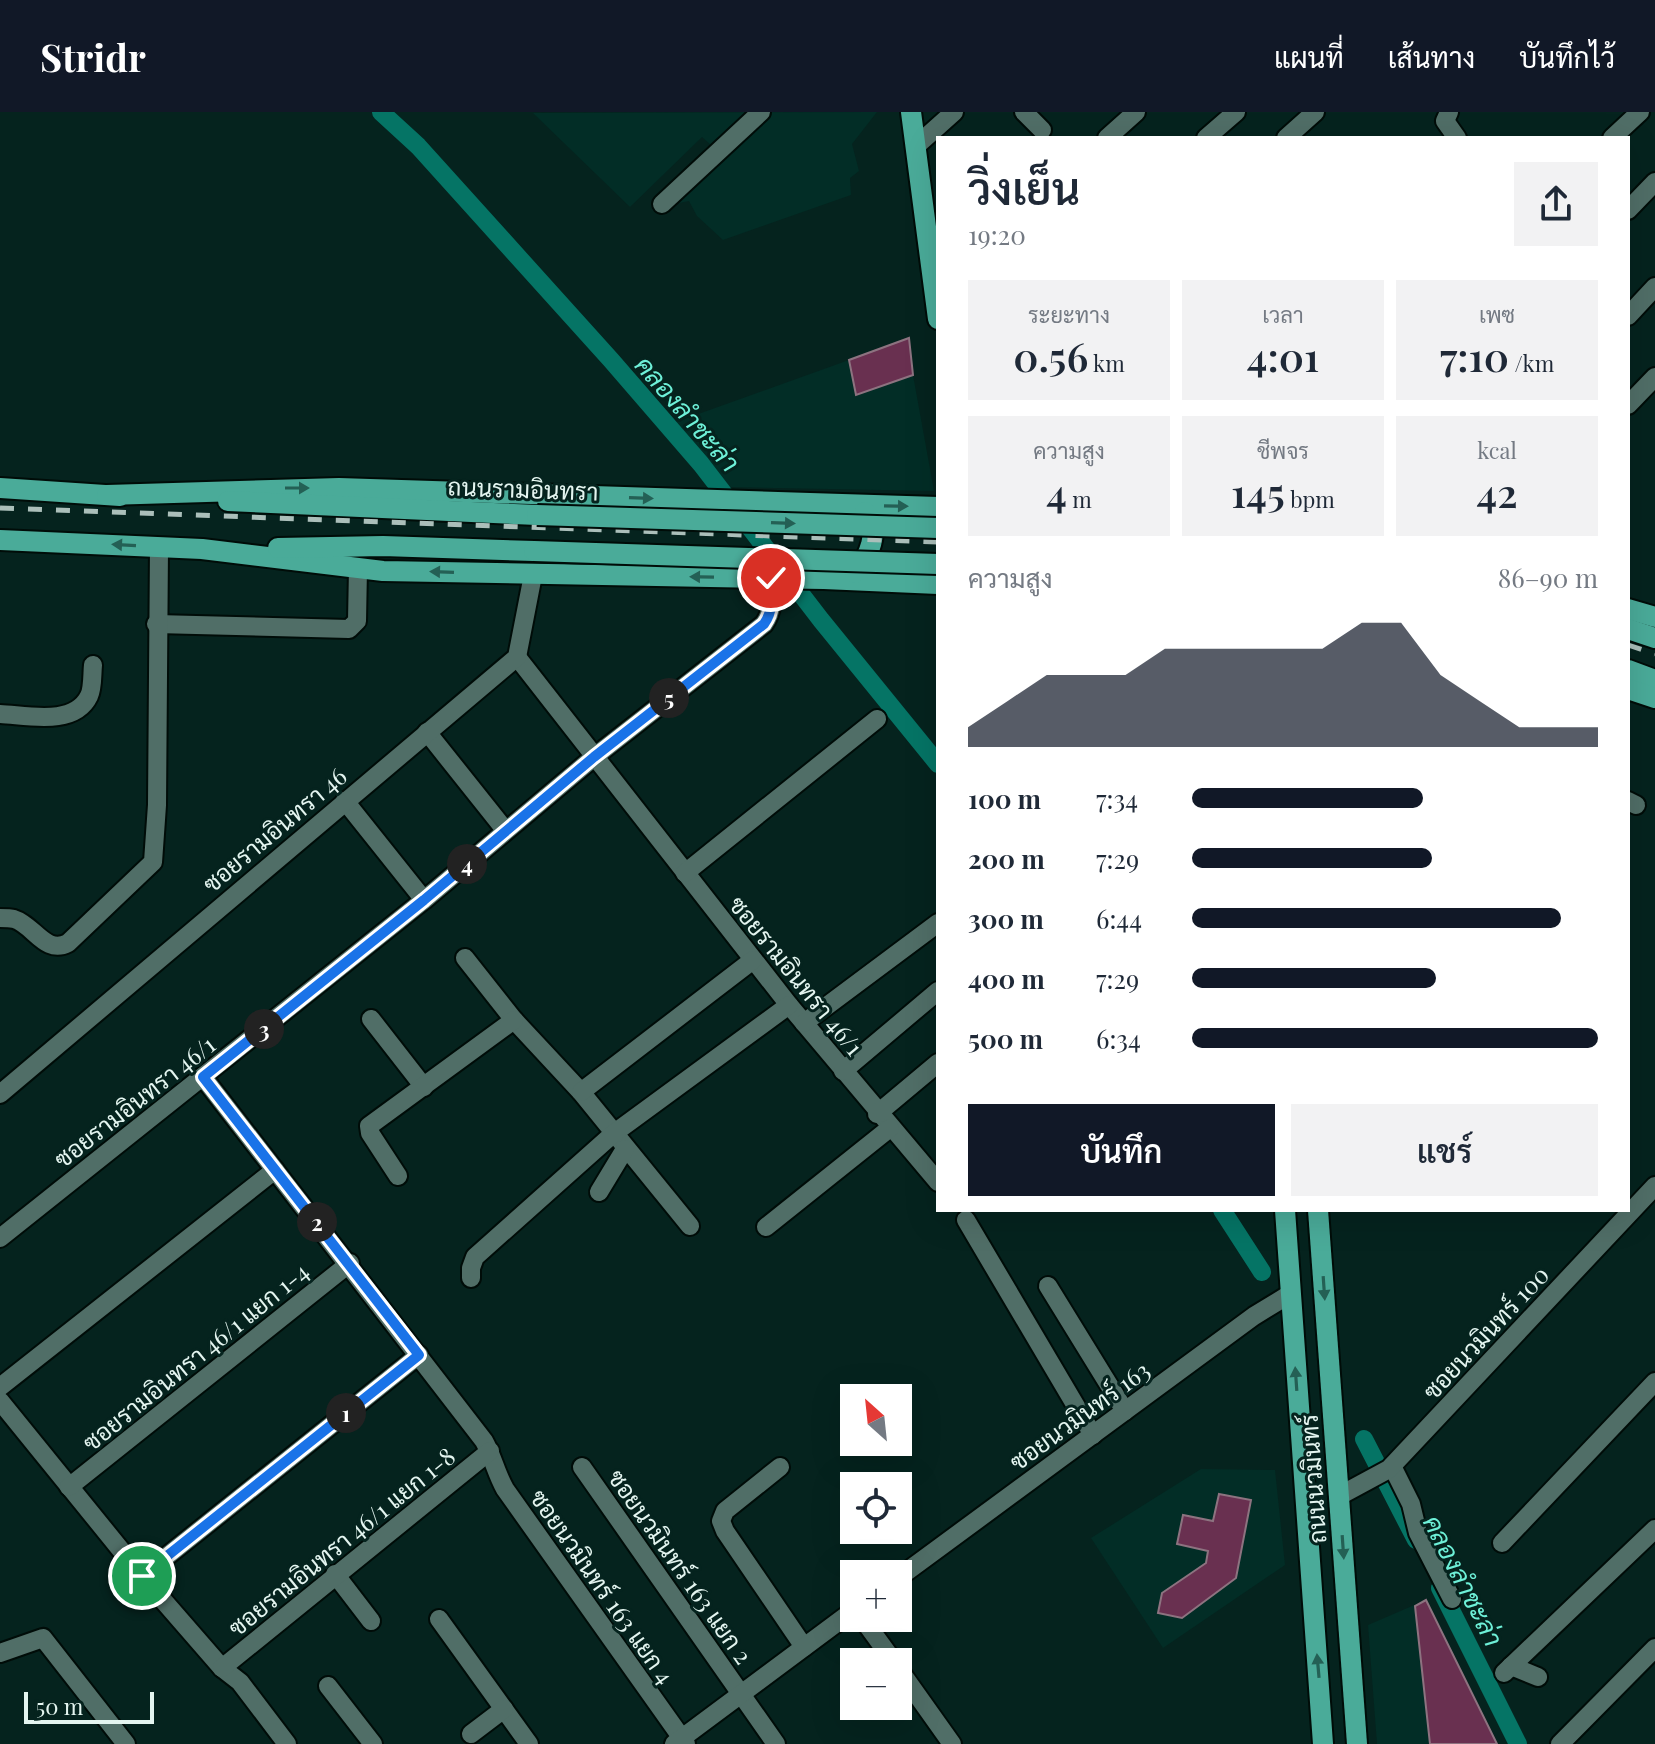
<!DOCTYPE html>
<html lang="th">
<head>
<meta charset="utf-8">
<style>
  :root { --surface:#fff; --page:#f2f2f3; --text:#1f2937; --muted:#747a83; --accent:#111827 }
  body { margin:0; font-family:"Playfair Display",Sarabun,serif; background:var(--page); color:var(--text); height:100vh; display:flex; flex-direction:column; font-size:30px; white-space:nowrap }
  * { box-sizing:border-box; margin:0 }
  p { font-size:26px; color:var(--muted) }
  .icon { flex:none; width:44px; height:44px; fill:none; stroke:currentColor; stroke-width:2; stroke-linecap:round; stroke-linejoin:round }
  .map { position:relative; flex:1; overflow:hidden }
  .sheet { position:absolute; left:936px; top:24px; width:694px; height:1076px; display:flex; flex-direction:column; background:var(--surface); border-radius:0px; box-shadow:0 8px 32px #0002 }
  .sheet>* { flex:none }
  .needle { width:52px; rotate:333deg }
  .controls { position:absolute; left:840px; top:1272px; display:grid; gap:16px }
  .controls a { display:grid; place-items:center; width:72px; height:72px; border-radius:0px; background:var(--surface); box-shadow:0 8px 32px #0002; font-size:40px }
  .scale { position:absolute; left:24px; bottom:20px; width:130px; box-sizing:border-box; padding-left:8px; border:4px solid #e4f5f0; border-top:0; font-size:22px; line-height:28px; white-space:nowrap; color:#e4f5f0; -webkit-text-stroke:6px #05231e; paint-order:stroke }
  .pin { position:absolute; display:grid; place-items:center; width:68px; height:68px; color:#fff; margin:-34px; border:4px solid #fff; border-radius:50%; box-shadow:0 2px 8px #0007 }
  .km { position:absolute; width:40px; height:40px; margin:-20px; border-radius:50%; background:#222; color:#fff; font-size:22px; line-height:40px; text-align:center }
  .round { display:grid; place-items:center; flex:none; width:84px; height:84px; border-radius:0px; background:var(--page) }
  .overview { display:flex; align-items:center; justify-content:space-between; height:136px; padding:0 32px }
  h1 { font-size:44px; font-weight:600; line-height:60px }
  .stats { display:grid; grid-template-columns:repeat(3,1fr); gap:12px; height:136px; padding:8px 32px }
  .stats div { display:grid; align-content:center; border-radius:0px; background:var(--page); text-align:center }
  .stats b { font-size:40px; font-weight:600 }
  .stats small { font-size:22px; font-weight:400 }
  .stats p { font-size:22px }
  .chart { height:224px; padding:16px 32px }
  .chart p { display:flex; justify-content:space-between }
  .chart svg { width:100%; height:144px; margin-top:8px; fill:var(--accent); opacity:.7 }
  .cta { display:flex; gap:16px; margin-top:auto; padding:16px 32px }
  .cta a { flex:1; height:92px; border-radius:0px; background:var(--accent); color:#fff; font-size:32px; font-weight:600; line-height:92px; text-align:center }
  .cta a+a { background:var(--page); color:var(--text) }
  ul { padding:0 32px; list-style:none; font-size:26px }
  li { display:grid; grid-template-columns:128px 96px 1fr; align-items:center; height:60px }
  li i { height:20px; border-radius:10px; background:var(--accent) }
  header { display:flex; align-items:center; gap:48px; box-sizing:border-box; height:112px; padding:0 40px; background:var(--accent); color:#fff }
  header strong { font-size:38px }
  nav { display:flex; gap:44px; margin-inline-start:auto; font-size:28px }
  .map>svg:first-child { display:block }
  .built { fill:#022d26 }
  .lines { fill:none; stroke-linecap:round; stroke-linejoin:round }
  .canal { stroke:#057465; stroke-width:18 }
  .building { fill:#693050; stroke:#8d7380; stroke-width:2 }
  .minor-casing { stroke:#000c08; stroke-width:22 }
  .major-casing { stroke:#000c08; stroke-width:24 }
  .minor { stroke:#506e67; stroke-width:18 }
  .major { stroke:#4aab99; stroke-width:20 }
  .rail { stroke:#abbfba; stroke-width:5; stroke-dasharray:14 14; stroke-linecap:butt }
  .major-bridge-casing { stroke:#000c08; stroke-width:24; stroke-linecap:butt }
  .major-bridge { stroke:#4aab99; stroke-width:20 }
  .oneway { fill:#246055 }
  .route-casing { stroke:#fff; stroke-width:16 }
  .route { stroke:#1a73e8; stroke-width:10 }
  .labels { text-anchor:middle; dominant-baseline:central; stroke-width:6; stroke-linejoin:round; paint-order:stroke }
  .street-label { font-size:24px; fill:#e4f5f0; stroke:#05231e }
  .water-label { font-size:26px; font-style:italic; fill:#6ef0d8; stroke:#05231e }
</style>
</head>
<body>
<header>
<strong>Stridr</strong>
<nav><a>แผนที่</a><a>เส้นทาง</a><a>บันทึกไว้</a></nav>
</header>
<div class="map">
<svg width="1655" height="1632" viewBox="0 0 1655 1632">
  <rect width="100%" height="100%" fill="#05231e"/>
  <!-- built -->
  <g class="built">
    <polygon points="877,0 852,32 859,59 850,66 851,83 723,128 697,104 689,89 679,91 674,72 712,34 702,25 630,95 533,1"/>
    <polygon points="849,248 856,283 913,263 934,379 729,375 676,310"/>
    <polygon points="1201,1357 1275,1358 1285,1453 1163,1536 1091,1426"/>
    <polygon points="1426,1488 1497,1632 1377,1632 1368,1513"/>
  </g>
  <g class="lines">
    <!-- canal -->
    <g class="canal">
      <polyline points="381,0 418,34 611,248 701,352 821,508 938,652"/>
      <polyline points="1222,1098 1262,1160"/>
      <polyline points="1364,1327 1416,1428"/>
      <polyline points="1440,1476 1518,1632"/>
    </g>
  </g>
  <!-- building -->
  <g class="building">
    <polygon points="909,226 913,263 856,283 849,248"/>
    <polygon points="1219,1382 1251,1388 1236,1466 1182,1506 1158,1501 1162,1481 1206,1451 1208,1439 1177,1432 1183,1403 1213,1409"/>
    <polygon points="1426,1488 1497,1632 1430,1632 1415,1494"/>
  </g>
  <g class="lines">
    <defs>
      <g id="minor">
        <polyline points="1024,0 1042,18"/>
        <polyline points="1449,0 1445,9 1457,26"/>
        <polyline points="1107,26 1136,0"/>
        <polyline points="1206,26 1236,0"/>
        <polyline points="1286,26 1315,0"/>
        <polyline points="1612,26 1640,0"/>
        <polyline points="916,34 954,0"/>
        <polyline points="662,92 761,0"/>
        <polyline points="1628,98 1655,70"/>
        <polyline points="1628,204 1655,175"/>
        <polyline points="1628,293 1655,265"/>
        <polyline points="156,512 349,517 357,509 358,456"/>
        <polyline points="517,545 789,893 938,1070"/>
        <path d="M0,602C26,603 74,615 89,584C93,576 92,562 93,553"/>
        <polyline points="427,620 505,718"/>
        <polyline points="345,689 424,788"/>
        <polyline points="1628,689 1636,693"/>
        <polyline points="685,761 877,607"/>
        <path d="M0,806C5,806 10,806 14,807C34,813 45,843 68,831L153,750L157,693L159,435"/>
        <polyline points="465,846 514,908 581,980 690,1114"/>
        <polyline points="371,907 424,975"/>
        <polyline points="804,911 938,811"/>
        <polyline points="843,959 938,879"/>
        <path d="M203,965L484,1329C493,1345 496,1361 505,1377L686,1632"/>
        <polyline points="581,980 753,848"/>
        <polyline points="0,982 517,545 533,463"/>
        <polyline points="877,1002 938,951"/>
        <polyline points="398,1064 370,1021 369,1014 514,908"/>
        <polyline points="599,1080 625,1037"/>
        <polyline points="966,1108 1093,1323"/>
        <polyline points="766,1115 890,1016"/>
        <path d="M0,1126L424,788L594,645L764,512C774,498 772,482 771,466"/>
        <polyline points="471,1166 471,1156 475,1145 613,1022 789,893"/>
        <polyline points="1048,1174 1125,1299"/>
        <polyline points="0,1275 275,1058"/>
        <polyline points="0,1289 142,1464 222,1556 240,1570 287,1632"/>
        <polyline points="1392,1354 1411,1392 1418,1421 1452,1487"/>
        <polyline points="582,1355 776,1632"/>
        <polyline points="780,1355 725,1399 721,1409 725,1419 804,1535"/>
        <polyline points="69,1375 350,1151"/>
        <polyline points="1339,1384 1389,1357 1655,1074"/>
        <polyline points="1502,1431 1655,1270"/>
        <polyline points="335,1462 371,1509"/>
        <polyline points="142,1464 419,1243"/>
        <polyline points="898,1466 1254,1204 1290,1182"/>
        <polyline points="862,1506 894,1550"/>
        <polyline points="439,1507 529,1632"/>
        <polyline points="0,1541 43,1526 126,1632"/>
        <polyline points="1511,1554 1538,1565"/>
        <polyline points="222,1556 490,1339"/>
        <polyline points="898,1556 952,1632"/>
        <polyline points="1504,1561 1655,1417"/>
        <polyline points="328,1574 373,1632"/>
        <polyline points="471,1622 504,1597"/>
        <polyline points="674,1632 854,1498"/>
        <polyline points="1560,1632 1655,1536"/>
      </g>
      <g id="major">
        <polyline points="911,0 938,207"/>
        <polyline points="0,376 120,384"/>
        <polyline points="107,383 339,376 938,395"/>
        <polyline points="228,389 537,403"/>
        <polyline points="0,428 202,437 383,459 824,467 938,472"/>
        <polyline points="278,436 383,434 534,439"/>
        <path d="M855,461C869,445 881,419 865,400"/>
        <polyline points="1628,497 1655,505"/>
        <polyline points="1628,517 1655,526"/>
        <polyline points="1628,558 1655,568"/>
        <polyline points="1628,577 1655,586"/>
        <polyline points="1285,1098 1323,1632"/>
        <polyline points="1318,1098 1357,1632"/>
      </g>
    </defs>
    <!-- minor casing -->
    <use href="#minor" class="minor-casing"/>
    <!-- major casing -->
    <use href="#major" class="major-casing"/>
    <!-- minor -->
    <use href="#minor" class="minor"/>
    <!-- major -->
    <use href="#major" class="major"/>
    <!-- rail -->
    <g class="rail">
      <polyline points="0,396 938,430"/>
      <polyline points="1628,533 1655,542"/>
    </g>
    <defs>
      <g id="major-bridge">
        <polyline points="537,403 938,416"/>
        <polyline points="534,439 938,452"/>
      </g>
    </defs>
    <!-- major-bridge casing -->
    <use href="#major-bridge" class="major-bridge-casing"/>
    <!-- major-bridge -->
    <use href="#major-bridge" class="major-bridge"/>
  </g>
  <!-- one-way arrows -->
  <defs><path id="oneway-solid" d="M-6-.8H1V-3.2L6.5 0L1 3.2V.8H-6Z" transform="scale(2)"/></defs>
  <g class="oneway">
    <use href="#oneway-solid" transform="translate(297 376)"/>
    <use href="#oneway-solid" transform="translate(641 386) rotate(2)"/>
    <use href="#oneway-solid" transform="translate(896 394) rotate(1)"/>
    <use href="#oneway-solid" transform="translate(783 411) rotate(2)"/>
    <use href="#oneway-solid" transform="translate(124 433) rotate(-177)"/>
    <use href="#oneway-solid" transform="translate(442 460) rotate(-178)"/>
    <use href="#oneway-solid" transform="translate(702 465) rotate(-179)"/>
    <use href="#oneway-solid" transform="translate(1324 1176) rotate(86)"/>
    <use href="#oneway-solid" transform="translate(1296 1267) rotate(-94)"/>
    <use href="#oneway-solid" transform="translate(1343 1435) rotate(86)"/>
    <use href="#oneway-solid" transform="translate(1318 1554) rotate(-95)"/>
  </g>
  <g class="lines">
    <defs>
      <path id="route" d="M142,1464L419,1243L203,965L424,788L594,645L764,512C774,498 772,483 771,466"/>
    </defs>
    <!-- route casing -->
    <use href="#route" class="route-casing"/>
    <!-- route -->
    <use href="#route" class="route"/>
  </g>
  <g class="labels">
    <!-- street labels -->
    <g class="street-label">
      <text transform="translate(523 376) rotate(2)">ถนนรามอินทรา</text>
      <text transform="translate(274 717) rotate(-40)">ซอยรามอินทรา 46</text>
      <text transform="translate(797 863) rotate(51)">ซอยรามอินทรา 46/1</text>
      <text transform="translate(134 989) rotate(-38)">ซอยรามอินทรา 46/1</text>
      <text transform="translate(1485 1220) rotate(-47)">ซอยนวมินทร์ 100</text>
      <text transform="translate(195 1244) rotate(-39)">ซอยรามอินทรา 46/1 แยก 1-4</text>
      <text transform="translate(1079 1303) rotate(-36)">ซอยนวมินทร์ 163</text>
      <text transform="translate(1312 1367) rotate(-94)">ถนนนวมินทร์</text>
      <text transform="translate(341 1429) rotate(-39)">ซอยรามอินทรา 46/1 แยก 1-8</text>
      <text transform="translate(681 1454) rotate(55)">ซอยนวมินทร์ 163 แยก 2</text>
      <text transform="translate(603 1474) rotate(55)">ซอยนวมินทร์ 163 แยก 4</text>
    </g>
    <!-- water labels -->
    <g class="water-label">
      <text transform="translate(688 301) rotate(49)">คลองลำชะล่า</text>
      <text transform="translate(1464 1468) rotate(63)">คลองลำชะล่า</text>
    </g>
  </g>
</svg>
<div class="controls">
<a><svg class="needle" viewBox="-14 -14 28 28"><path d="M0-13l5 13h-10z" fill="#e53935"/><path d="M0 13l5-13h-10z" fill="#747a83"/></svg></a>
<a><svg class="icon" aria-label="locate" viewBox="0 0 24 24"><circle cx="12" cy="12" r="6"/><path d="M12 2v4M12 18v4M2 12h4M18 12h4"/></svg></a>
<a>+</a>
<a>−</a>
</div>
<div class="scale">50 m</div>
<div class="pin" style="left:142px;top:1464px;background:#1e9e55"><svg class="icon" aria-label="arrive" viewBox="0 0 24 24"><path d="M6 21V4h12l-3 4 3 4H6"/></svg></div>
<div class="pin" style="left:771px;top:466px;background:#d93025"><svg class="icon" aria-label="check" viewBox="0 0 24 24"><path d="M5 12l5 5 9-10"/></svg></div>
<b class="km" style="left:346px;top:1301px">1</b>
<b class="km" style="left:317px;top:1110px">2</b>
<b class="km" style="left:264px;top:917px">3</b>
<b class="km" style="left:467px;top:752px">4</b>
<b class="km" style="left:669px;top:586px">5</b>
<section class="sheet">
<div class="overview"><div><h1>วิ่งเย็น</h1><p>19:20</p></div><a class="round"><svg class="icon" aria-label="share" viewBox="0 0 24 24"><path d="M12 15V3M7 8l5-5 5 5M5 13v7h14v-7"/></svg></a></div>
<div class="stats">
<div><p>ระยะทาง</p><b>0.56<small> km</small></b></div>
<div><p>เวลา</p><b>4:01</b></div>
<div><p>เพซ</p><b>7:10<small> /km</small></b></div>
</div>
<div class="stats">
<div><p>ความสูง</p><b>4<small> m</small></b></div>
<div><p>ชีพจร</p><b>145<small> bpm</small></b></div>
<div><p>kcal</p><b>42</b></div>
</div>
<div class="chart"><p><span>ความสูง</span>86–90 m</p>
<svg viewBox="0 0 160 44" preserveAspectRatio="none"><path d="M0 44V38L10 30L20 22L30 22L40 22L50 14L60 14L70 14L80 14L90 14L100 6L110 6L120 22L130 30L140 38L150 38L160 38V44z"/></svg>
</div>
<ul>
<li><b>100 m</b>7:34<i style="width:57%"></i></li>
<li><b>200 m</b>7:29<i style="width:59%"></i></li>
<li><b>300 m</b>6:44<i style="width:91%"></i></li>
<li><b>400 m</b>7:29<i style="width:60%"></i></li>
<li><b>500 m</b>6:34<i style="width:100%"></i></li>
</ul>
<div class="cta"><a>บันทึก</a><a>แชร์</a></div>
</section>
</div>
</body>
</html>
